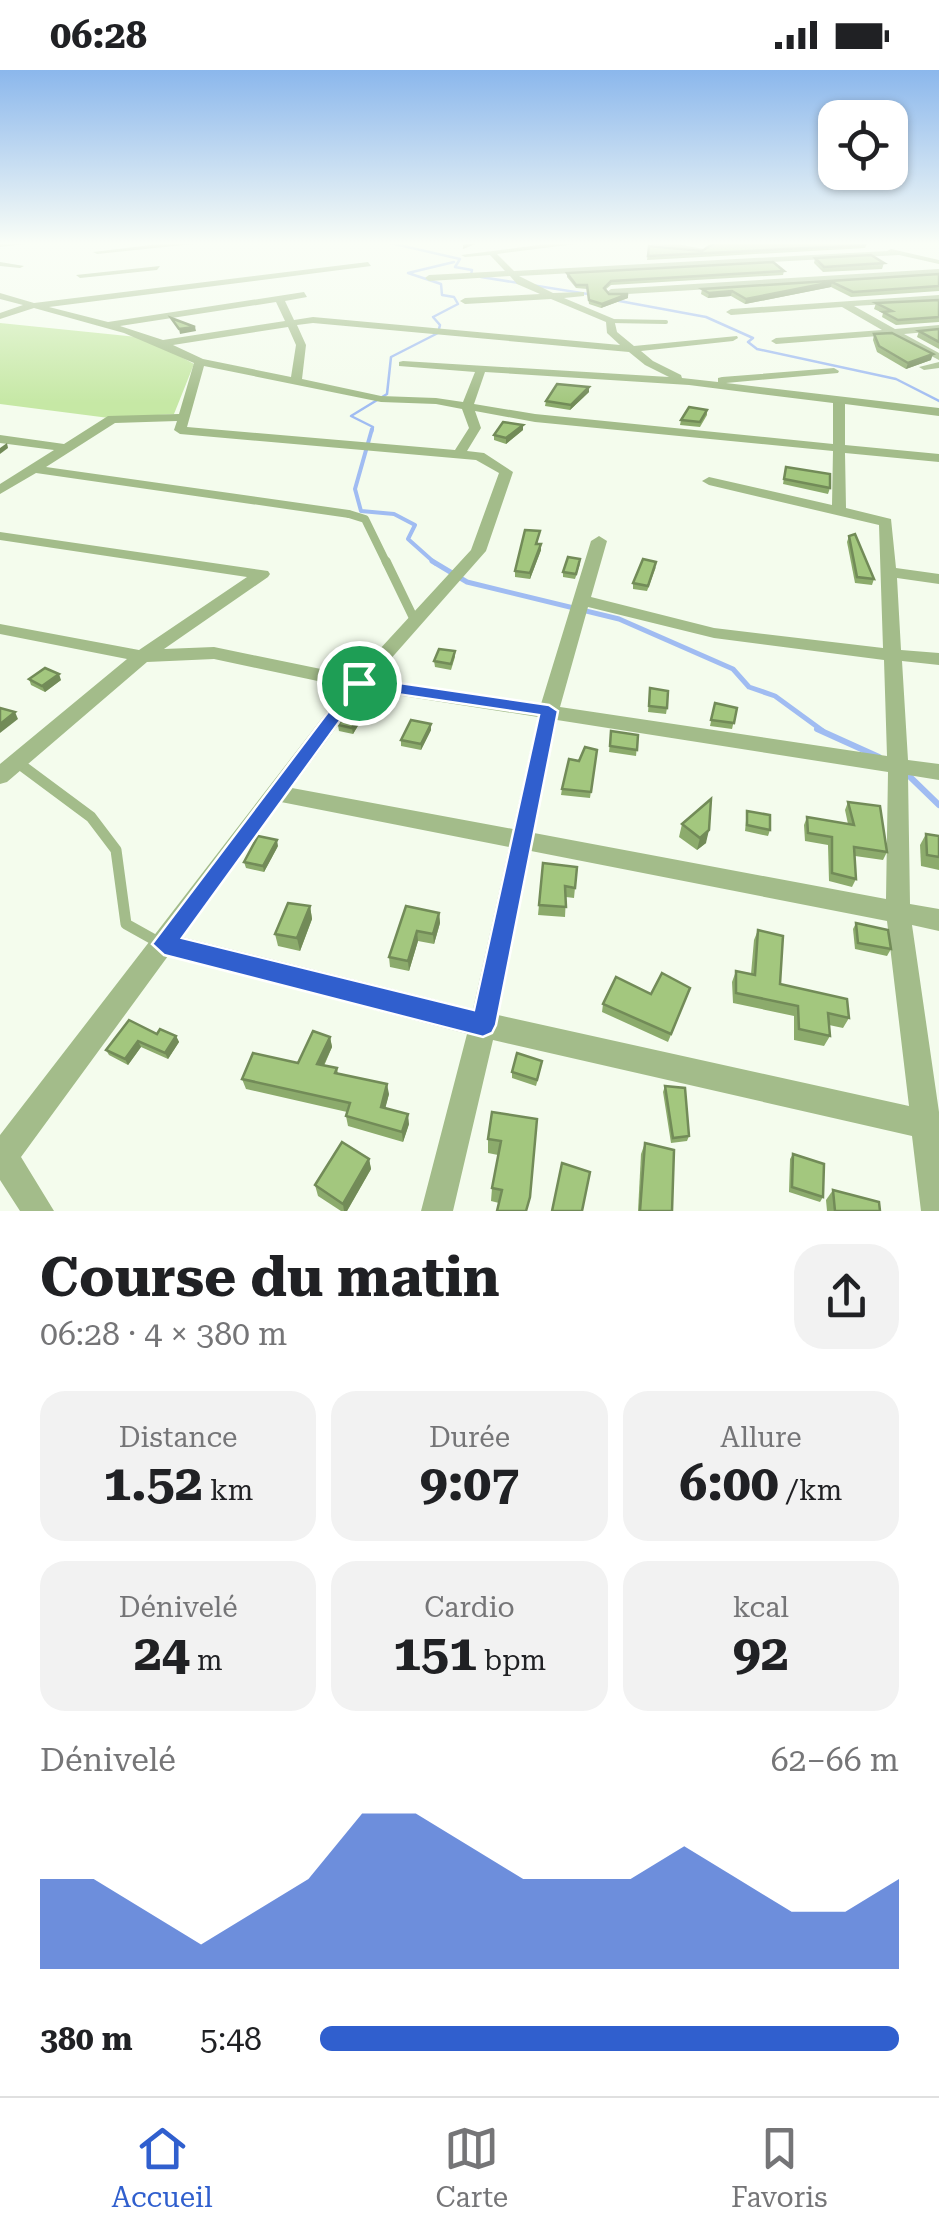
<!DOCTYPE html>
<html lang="fr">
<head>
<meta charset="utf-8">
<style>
  :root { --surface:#fff; --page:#f2f2f2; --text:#202124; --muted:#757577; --line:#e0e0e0; --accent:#305fce }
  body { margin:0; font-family:"Roboto Serif",serif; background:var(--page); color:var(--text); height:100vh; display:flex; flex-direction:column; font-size:38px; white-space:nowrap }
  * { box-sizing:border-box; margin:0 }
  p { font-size:32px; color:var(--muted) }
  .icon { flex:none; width:55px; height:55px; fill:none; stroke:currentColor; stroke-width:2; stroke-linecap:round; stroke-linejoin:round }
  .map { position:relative; height:1141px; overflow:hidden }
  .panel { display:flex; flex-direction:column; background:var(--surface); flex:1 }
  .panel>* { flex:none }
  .tools { position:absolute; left:818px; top:30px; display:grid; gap:20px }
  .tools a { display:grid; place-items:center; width:90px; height:90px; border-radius:20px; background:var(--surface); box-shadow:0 2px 8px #0004; font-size:50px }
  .pin { position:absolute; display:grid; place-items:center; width:85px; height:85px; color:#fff; margin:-42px; border:5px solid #fff; border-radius:50%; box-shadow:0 2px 10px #0007 }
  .round { display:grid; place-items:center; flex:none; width:105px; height:105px; border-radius:30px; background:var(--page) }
  .head { display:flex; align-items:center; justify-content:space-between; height:170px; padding:0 40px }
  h1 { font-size:55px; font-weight:700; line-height:75px }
  .figures { display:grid; grid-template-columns:repeat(3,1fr); gap:15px; height:170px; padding:10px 40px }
  .figures div { display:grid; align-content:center; border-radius:25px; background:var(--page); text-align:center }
  .figures b { font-size:50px; font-weight:700 }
  .figures small { font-size:28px; font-weight:400 }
  .figures p { font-size:28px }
  .chart { height:280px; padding:20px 40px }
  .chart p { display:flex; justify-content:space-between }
  .chart svg { width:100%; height:180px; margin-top:10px; fill:var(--accent); opacity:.7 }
  ul { padding:0 40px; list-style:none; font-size:32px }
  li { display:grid; grid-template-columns:160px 120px 1fr; align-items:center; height:75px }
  li i { height:25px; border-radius:12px; background:var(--accent) }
  .status { display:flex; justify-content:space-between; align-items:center; height:70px; padding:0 50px; background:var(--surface); direction:ltr }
  .status svg { height:28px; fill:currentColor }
  .menu { display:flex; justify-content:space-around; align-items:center; height:140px; border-top:2px solid var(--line); background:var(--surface); font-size:28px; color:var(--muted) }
  .menu a { display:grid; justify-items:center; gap:5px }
  .menu .active { color:var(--accent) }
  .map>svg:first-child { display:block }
  .green { fill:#c6e8a5 }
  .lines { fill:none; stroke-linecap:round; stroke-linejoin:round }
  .stream-far3 { stroke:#a0bcf2; stroke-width:2.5 }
  .stream-far2 { stroke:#a0bcf2; stroke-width:4 }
  .stream-far1 { stroke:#a0bcf2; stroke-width:5 }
  .stream { stroke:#a0bcf2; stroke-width:6 }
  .service-far4 { stroke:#a3bc8a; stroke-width:4 }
  .service-far3 { stroke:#a3bc8a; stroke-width:8 }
  .service-far2 { stroke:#a3bc8a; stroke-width:9 }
  .service-far1 { stroke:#a3bc8a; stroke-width:11 }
  .service { stroke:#a3bc8a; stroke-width:14 }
  .minor { fill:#a3bc8a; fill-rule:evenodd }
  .wall { fill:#8cab6c }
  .shaded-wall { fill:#728b58 }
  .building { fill:#a3c77e; stroke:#728b58; stroke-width:2.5 }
  .route { fill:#305fce; stroke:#fff; stroke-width:2.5; fill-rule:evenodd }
</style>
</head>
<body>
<div class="status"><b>06:28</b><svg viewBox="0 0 49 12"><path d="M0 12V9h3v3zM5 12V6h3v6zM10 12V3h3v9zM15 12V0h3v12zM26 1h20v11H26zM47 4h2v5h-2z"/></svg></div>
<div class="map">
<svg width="939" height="1141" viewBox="0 0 939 1141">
  <rect width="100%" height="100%" fill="#f4fced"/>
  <!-- green -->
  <polygon class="green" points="0,253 147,268 194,294 174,344 109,348 0,334"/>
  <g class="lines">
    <!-- stream-far3 -->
    <g class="stream-far3">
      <polyline points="390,173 460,189 455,197 472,200 471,205"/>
      <polyline points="481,207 594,225"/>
      <polyline points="614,230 706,247 753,268 748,272 757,279 896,309 939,331"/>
      <polyline points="372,362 373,357 351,346 387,324 391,287 438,263 440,255 433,247 458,234 454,227 442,225 441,214 408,203 454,192"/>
    </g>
    <!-- stream-far2 -->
    <polyline class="stream-far2" points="372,359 355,419 361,441 394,444 415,455 408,469 436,494"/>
    <!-- stream-far1 -->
    <polyline class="stream-far1" points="432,491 467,512 619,549 733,599 749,617 775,626 823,661"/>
    <!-- stream -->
    <g class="stream">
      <polyline points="817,659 879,687"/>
      <polyline points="905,702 939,735"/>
    </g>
    <!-- service-far4 -->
    <polyline class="service-far4" points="611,251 666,252"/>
    <!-- service-far3 -->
    <polyline class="service-far3" points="349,444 365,449 387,494"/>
    <!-- service-far2 -->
    <polyline class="service-far2" points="386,491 415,551"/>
    <!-- service-far1 -->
    <polyline class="service-far1" points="17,692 91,747 116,780 126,854 160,873"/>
    <!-- service -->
    <polyline class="service" points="156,871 160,873"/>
    <!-- minor -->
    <g class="minor">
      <polygon points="0,173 33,173 0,177"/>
      <polygon points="168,173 203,173 97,184 93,182"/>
      <path d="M554,173H584L497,184L514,201L887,181L891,179L939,190V194L899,185L519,206L553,223L584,222V226L564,228L614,249L617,262L634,276L737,266L738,268L733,271L641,281L653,291L681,305L682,308L718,312V308L722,307L834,298L839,301L838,303L726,313L939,338V346L845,334V375L939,384V392L845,383L846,438L891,449L896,498L939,504V514L897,508L901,580L939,583V595L902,591L908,690L939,694V710L908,705L910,834L939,839V861L912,855L939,1042V1141H921L912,1066L493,970L453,1141H421L467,964L168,886L21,1087L54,1141H20L0,1110V1065L346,617L214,589L147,592L7,712L0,714V694L127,589L0,564V554L139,580L247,507L0,470V462L268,501L270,504L268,507L164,579L214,577L355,606L471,480L499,403L476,390L180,364L174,360L177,351L115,353L46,397L349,440L356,444L349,448L36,403L0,424V414L54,380L0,373V365L64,374L108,346L179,344L194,293L124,263L34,238L0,249V243L23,235L0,229V223L34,233L368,192L371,196L49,237L108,252L304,222L307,227L285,231L294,250L313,247L620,275L607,263L606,252L551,229L465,234L460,231L465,228L540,224L517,214L510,206L429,211L425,208L429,205L505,201L490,185L465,187L461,185ZM276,232L285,251L163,270L120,256ZM313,253L629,282L645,295L669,307L403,291L399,292V296L475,302L463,332L436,328L381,326L302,309L306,275L297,255ZM288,257L296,275L291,307L203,289L173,275ZM204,296L381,332L436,334L462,339L469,358L455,380L187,357ZM485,302L689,315L833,333V374L535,344L474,334ZM475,341L535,352L833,381L832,435L709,407L702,411L709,415L879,455L883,578L714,558L591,527L607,471L599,466L591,471L541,634L373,609L486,481L513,402L484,383L467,381L481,358ZM588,537L714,568L884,590L887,686L560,637ZM364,620L538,647L513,759L292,718ZM557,650L888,702L886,829L534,763ZM281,732L509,777L473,939L182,867ZM531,781L887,851L909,1036L498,945Z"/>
      <polygon points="643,173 671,173 704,179 700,181"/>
      <polygon points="0,192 24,196 20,198 0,196"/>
      <polygon points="160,196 157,200 80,208 76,205"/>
      <polygon points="939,199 939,205 611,225 607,222 611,219"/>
      <polygon points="939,225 939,231 854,236 895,259 939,255 939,261 904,264 939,283 939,290 891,265 776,274 771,271 776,268 882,260 842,237 731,245 726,242 731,239"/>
      <polygon points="939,292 939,298 924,300 919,297"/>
    </g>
  </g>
  <!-- wall -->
  <g class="wall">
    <polygon points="866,175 865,178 647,190 649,176 702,181"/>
    <polygon points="815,188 884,193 882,199 823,202 814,193"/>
    <polygon points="784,201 783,205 611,215 605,220 609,224 628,224 628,228 601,238 589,234 587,219 576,218 567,207 567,203"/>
    <polygon points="939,204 939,221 851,227 831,217 745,234 731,226 708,228 701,224 702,219"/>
    <polygon points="939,230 939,252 896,255 882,247 883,243 874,239 876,233"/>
    <polygon points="939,259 939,279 917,267 919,261"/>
    <polygon points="874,264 931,290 906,299 877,282 873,270"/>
    <polygon points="589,322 570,340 545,336 546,331"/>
    <polygon points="707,340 707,345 700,357 680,355 681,350"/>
    <polygon points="523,360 506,374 494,370 494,365"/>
    <polygon points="786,397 830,418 828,424 783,414"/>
    <polygon points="540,461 537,474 541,480 530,509 515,507 515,501"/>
    <polygon points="849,466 874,509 872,515 855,513 847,472"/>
    <polygon points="580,494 575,509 563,507 563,502"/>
    <polygon points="656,497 647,521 633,519 633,513"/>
    <polygon points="455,581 455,587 451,600 435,597 434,591"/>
    <polygon points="29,609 61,610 45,622 31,615"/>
    <polygon points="650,618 667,638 666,644 648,642"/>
    <polygon points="715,633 737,638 732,659 710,656"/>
    <polygon points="361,643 362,649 353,664 339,661 338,655"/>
    <polygon points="431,660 421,680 401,676 401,670"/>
    <polygon points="611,661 638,665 636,686 609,682"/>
    <polygon points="597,680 590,728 561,725 562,719 579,691"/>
    <polygon points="848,732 887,782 883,790 855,786 856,809 852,817 829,811 828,775 805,771 804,755 807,747 848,754 845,740"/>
    <polygon points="747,741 770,760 768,766 745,761"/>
    <polygon points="682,754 706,773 697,780 679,767"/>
    <polygon points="926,764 939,766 939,800 921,796 920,775"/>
    <polygon points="278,776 264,802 246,798 244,792"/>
    <polygon points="543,793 577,797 574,828 566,827 565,847 538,845"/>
    <polygon points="310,836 312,849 300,881 278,876 275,864"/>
    <polygon points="439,843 440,853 434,874 418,871 409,901 390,897 389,887"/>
    <polygon points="856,853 891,879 887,886 855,879 853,859"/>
    <polygon points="758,860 780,914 849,948 843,958 829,955 830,966 824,976 794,970 794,946 733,933 732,912 736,901 751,904 754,870"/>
    <polygon points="690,918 668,972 602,942 603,934"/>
    <polygon points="157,964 176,966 179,972 168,989 141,977 128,995 109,985 106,980"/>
    <polygon points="330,967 332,977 324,996 337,998 338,1004 389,1024 385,1038 409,1054 403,1072 348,1056 346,1046 347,1042 246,1019 242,1009 298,993"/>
    <polygon points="541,997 536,1016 512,1008 512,1002"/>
    <polygon points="665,1016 689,1066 687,1071 671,1073 663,1022"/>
    <polygon points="537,1049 499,1133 491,1131 492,1118 498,1085 488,1083 488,1069"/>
    <polygon points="645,1073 672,1141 638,1141 641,1084"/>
    <polygon points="793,1084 823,1127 820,1132 789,1122 790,1089"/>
    <polygon points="369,1089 371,1099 347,1141 341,1141 318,1126 315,1115"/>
    <polygon points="833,1120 880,1141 827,1141 826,1130"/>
  </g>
  <!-- shaded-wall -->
  <g class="shaded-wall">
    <polygon points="468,173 478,173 463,179 463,175"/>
    <polygon points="832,212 831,217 745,234 746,229"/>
    <polygon points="732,221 731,226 708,228 709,223"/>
    <polygon points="628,224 628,228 601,238 602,234"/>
    <polygon points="195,257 196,261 180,264 179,259"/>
    <polygon points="933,284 931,290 906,299 908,293"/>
    <polygon points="589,317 589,322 570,340 571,335"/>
    <polygon points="523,355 523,360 506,374 506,368"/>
    <polygon points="7,373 8,378 0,384 0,378"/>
    <polygon points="541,474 541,480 530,509 530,503"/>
    <polygon points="59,604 61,610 45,622 42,616"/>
    <polygon points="15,642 18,649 0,663 0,654"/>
    <polygon points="361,643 362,649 353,664 352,658"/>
    <polygon points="431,654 431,660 421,680 421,674"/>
    <polygon points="709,760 706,773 697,780 700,768"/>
    <polygon points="277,770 278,776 264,802 263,796"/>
    <polygon points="310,836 312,849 300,881 297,868"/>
    <polygon points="439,843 440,853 434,874 433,864"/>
    <polygon points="417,861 418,871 409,901 408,891"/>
    <polygon points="176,966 179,972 168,989 165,983"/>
    <polygon points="330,967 332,977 319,1005 317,994"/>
    <polygon points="138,971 141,977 128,995 125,989"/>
    <polygon points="387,1014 389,1024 383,1047 381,1037"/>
    <polygon points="408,1044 409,1054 403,1072 402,1062"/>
    <polygon points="369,1089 371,1099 347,1141 344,1141 343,1134"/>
  </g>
  <!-- building -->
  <g class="building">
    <polygon points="714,173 861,173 866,175 648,186 649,176 702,181"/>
    <polygon points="871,185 884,193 824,197 815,188"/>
    <polygon points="773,192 784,201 611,211 604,218 609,224 628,224 602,234 589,230 587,215 576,215 567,203"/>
    <polygon points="939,204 939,216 853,222 832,212 746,229 732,221 709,223 702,219"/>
    <polygon points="939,230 939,247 898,250 883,242 892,241 876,233"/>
    <polygon points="171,248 195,257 179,259"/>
    <polygon points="939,259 939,272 919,261"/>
    <polygon points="892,263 933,284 908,293 879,276 874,264"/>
    <polygon points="557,314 589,317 571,335 546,331"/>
    <polygon points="689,337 707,340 700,352 681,350"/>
    <polygon points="503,352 523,355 506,368 494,365"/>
    <polygon points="786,397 830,404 830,418 784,409"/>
    <polygon points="525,460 540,461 536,474 541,474 530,503 515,501"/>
    <polygon points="855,464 874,509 857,507 849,466"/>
    <polygon points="568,487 580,489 576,504 563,502"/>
    <polygon points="643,489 656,492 648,516 633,513"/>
    <polygon points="439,579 455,581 451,594 434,591"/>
    <polygon points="45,598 59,604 42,616 29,609"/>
    <polygon points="650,618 668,621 667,638 649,636"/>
    <polygon points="715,633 737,638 734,653 711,650"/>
    <polygon points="0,638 15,642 0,654"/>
    <polygon points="348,640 361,643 352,658 338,655"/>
    <polygon points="411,650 431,654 421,674 401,670"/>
    <polygon points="611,661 638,665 637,680 610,676"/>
    <polygon points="585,677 597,680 591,722 562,719 569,689 579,691"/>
    <polygon points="711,729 709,760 700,768 682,754"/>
    <polygon points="848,732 880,736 887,782 854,777 856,809 832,803 832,767 808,763 807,747 854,755"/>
    <polygon points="747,741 770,745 770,760 747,755"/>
    <polygon points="926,764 939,766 939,787 927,785"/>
    <polygon points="258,766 277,770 263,796 244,792"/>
    <polygon points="543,793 577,797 575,818 565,816 566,837 539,835"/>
    <polygon points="288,833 310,836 297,868 275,864"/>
    <polygon points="406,836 439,843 433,864 417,861 408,891 389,887"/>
    <polygon points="856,853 888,860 891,879 858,873"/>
    <polygon points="758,860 783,866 780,914 847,929 849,948 828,943 830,966 799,959 798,936 736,923 736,901 755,905"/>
    <polygon points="662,903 690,918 671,964 603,934 616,907 651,924"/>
    <polygon points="129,950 157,964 160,959 176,966 165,983 138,971 125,989 106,980"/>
    <polygon points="313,961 330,967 317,994 337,998 335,1003 387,1014 381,1037 408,1044 402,1062 346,1046 350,1033 242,1009 253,983 298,993"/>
    <polygon points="517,983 542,991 537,1010 512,1002"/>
    <polygon points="665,1016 685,1018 689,1066 673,1068"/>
    <polygon points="492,1042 537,1049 530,1127 526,1141 497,1141 502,1120 492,1118 501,1071 488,1069"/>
    <polygon points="342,1072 369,1089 343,1134 315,1115"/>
    <polygon points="645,1073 674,1080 672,1141 640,1141"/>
    <polygon points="793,1084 824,1094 823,1127 792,1117"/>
    <polygon points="562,1093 590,1102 582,1141 552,1141"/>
    <polygon points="833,1120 879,1132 880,1141 835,1141"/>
  </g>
  <!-- sky -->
  <linearGradient id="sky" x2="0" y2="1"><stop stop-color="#8bb7ec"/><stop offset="0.52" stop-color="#fafef7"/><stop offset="1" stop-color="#fafef7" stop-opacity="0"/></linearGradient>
  <rect width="939" height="333" fill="url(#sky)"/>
  <!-- route -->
  <path class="route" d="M359,607L549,635L558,641L496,955L492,963L483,967L164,885L152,874L353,609ZM363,619L539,645L474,940L182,868Z"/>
</svg>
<div class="tools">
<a><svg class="icon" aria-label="locate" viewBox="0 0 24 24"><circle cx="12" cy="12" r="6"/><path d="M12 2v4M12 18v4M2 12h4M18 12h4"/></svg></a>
</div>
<div class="pin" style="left:359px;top:613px;background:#1e9e55"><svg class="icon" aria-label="arrive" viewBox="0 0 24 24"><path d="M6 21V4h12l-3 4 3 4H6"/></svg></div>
</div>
<section class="panel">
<div class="head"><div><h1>Course du matin</h1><p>06:28 · 4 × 380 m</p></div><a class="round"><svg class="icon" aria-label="share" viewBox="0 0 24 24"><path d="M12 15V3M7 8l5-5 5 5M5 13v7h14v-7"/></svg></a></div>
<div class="figures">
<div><p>Distance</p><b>1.52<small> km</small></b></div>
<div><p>Durée</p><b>9:07</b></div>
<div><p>Allure</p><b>6:00<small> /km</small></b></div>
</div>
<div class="figures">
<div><p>Dénivelé</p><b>24<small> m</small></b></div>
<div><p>Cardio</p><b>151<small> bpm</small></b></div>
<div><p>kcal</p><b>92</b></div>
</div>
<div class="chart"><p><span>Dénivelé</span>62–66 m</p>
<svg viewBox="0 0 160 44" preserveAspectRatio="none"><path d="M0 44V22L10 22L20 30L30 38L40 30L50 22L60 6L70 6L80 14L90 22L100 22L110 22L120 14L130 22L140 30L150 30L160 22V44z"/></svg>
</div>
<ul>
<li><b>380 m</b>5:48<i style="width:100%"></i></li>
</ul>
</section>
<nav class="menu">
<a class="active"><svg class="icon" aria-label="home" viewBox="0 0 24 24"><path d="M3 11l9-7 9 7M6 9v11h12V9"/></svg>Accueil</a>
<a><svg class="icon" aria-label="map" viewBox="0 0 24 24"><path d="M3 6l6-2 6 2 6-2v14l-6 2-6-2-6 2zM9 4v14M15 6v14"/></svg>Carte</a>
<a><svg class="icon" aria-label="saved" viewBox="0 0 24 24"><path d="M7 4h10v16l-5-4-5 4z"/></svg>Favoris</a>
</nav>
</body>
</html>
